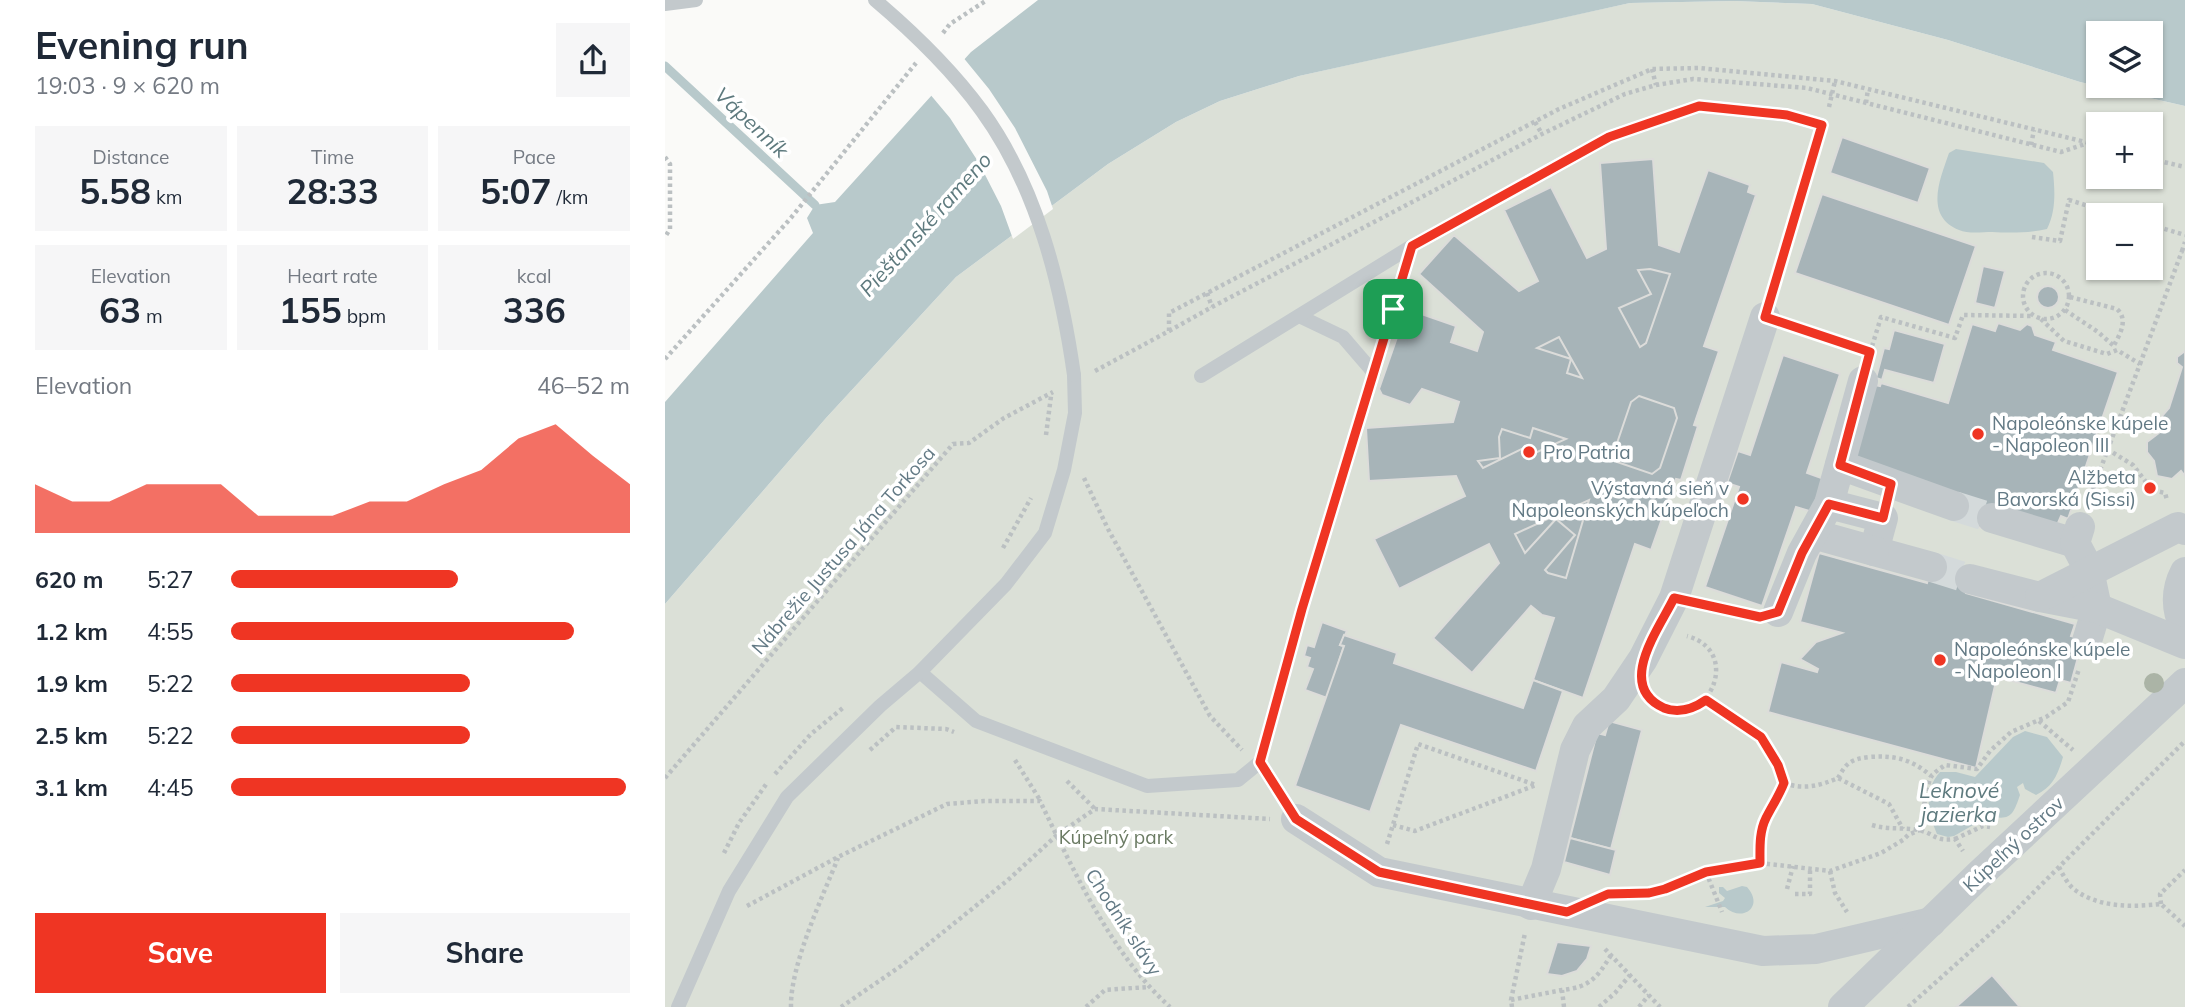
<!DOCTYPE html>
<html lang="en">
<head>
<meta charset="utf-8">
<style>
  :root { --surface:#fff; --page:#f6f6f7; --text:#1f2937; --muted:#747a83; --accent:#ef3523 }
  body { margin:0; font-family:Mulish,sans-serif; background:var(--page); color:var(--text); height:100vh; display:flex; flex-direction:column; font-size:26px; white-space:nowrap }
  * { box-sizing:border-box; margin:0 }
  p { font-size:23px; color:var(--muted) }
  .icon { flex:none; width:38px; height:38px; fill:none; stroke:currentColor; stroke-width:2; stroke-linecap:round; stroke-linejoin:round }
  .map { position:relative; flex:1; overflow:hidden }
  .side { display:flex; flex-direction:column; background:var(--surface); width:665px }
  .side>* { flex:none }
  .tools { position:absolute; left:1421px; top:21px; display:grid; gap:14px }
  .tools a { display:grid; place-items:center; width:77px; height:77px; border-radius:0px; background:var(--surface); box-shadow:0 2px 5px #0004; font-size:35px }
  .pin { position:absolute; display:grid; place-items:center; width:60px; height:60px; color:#fff; margin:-30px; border-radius:14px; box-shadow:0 4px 10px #0006 }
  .round { display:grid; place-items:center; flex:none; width:74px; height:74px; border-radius:0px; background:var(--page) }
  .summary { display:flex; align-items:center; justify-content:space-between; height:119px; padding:0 35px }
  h1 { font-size:38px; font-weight:700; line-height:52px }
  .figures { display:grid; grid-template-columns:repeat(3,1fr); gap:10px; height:119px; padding:7px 35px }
  .figures div { display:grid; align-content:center; border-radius:0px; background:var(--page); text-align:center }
  .figures b { font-size:35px; font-weight:700 }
  .figures small { font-size:19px; font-weight:400 }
  .figures p { font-size:19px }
  .chart { height:196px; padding:14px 35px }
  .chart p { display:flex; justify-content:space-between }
  .chart svg { width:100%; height:126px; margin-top:7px; fill:var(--accent); opacity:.7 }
  .primary-button { display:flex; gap:14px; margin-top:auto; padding:14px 35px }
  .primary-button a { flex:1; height:80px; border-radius:0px; background:var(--accent); color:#fff; font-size:28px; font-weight:700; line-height:80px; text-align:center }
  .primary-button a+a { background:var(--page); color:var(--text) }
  ul { padding:0 35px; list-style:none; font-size:23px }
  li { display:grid; grid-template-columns:112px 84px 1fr; align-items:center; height:52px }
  li i { height:18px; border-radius:9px; background:var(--accent) }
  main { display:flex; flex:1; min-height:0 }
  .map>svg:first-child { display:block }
  .green { fill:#dbe0d7; fill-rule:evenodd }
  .water { fill:#b8c9cb; fill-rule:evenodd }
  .pier { fill:#fafaf8 }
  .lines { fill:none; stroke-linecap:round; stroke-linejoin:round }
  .stream { stroke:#b8c9cb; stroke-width:9 }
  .building { fill:#a7b4b8; stroke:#dcdcda; stroke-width:2 }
  .street-tunnel { stroke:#d4dadb; stroke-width:30; stroke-dasharray:30 15; stroke-linecap:butt }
  .path { stroke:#bbc0c2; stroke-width:4.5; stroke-dasharray:3.5 3.5; stroke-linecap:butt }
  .lane { stroke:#c3c9cc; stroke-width:14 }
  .street { stroke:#c3c9cc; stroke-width:30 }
  .lane-bridge { stroke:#c3c9cc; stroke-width:14 }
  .tree { fill:#abb4a6 }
  .route-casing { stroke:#fff; stroke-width:14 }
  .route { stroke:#ef3523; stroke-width:9 }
  .poi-dot { fill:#ef3523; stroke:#fff; stroke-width:2.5 }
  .labels { text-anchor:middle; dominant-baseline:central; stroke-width:7; stroke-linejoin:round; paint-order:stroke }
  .poi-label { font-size:19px; fill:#637a85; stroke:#fff; text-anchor:start }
  .street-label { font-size:19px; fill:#637a85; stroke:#fff }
  .park-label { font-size:19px; fill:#6b7b63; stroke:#fff }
  .water-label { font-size:21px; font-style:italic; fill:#5e7a7e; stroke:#fff }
</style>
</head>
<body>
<main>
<section class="side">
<div class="summary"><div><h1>Evening run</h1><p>19:03 · 9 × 620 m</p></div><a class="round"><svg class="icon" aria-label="share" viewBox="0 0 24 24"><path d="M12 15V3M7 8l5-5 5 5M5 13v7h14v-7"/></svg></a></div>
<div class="figures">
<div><p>Distance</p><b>5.58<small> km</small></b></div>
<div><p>Time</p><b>28:33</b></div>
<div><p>Pace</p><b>5:07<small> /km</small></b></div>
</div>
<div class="figures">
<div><p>Elevation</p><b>63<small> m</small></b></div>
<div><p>Heart rate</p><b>155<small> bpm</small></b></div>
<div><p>kcal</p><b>336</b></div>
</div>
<div class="chart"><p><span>Elevation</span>46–52 m</p>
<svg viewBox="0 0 160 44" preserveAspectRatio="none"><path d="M0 44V27L10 33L20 33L30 27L40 27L50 27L60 38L70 38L80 38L90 33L100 33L110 27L120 22L130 11L140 6L150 17L160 27V44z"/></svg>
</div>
<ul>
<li><b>620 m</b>5:27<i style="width:57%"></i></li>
<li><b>1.2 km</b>4:55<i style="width:86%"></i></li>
<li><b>1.9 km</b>5:22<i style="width:60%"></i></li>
<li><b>2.5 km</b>5:22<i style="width:60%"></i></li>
<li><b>3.1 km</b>4:45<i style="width:99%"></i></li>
</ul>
<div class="primary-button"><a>Save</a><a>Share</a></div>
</section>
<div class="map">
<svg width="1520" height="1007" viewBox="0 0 1520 1007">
  <rect width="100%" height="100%" fill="#fafaf8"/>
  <!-- green -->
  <path class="green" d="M1069,1L1147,4L1283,40L1415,82L1520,106V1007H0V604L161,418L291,277L443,164L511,122L555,101L634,76L795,40L965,3ZM1433,124H1486V177H1433ZM1433,215H1486V268H1433Z"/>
  <!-- water -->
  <g class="water">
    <path d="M373,0H1520V106L1415,82L1283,40L1147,4L1069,1L965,3L634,76L555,101L511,122L443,164L291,277L161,418L0,604V402L148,233L142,218L150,205L170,202L306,52ZM1433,33H1486V86H1433Z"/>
    <path d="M1291,149L1379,163L1388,172C1390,192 1391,211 1382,229C1363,233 1346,233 1327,232C1317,232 1303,234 1294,230C1259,216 1275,179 1284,153Z"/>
    <path d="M1360,731L1382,737L1398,757C1393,774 1388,787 1371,795L1360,789L1358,783L1352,787L1355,795C1348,815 1346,821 1324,816L1289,836L1283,837L1272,834C1263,813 1258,791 1275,772H1291L1310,777L1348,737Z"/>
    <path d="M1077,886L1082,887C1100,907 1077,923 1060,907H1040L1058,901L1060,898L1054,893V887H1058L1062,891Z"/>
  </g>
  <!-- pier -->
  <polygon class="pier" points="297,56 324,89 350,128 382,191 388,209 348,239 336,206 314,163 285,118 264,93"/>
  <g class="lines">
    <!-- stream -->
    <polyline class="stream" points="0,66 150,205"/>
  </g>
  <!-- building -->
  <g class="building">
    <polygon points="1177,137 1265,168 1253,203 1165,173"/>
    <polygon points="988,159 994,245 1014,252 1043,170 1085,185 1083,192 1091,195 1039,346 1054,351 1029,425 1033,426 1016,480 1011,479 986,550 970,544 918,698 868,680 889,618 877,615 866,606 807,673 768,638 834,563 824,544 734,589 709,539 800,496 791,476 704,481 701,428 788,422 794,402 757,389 745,405 717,395 714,389 736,326 739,326 745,310 791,326 786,342 812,351 818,332 754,274 789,235 854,291 873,281 839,210 886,187 922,258 941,249 935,163"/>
    <polygon points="1157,194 1311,246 1284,325 1130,273"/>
    <polygon points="1428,228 1433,229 1433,251 1424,248 1421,241 1423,233"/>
    <polygon points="1318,266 1340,271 1330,308 1310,303"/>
    <polygon points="985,269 1005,274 981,343 975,347 954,308 986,294 973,270"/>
    <circle cx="1383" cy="297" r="11"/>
    <polygon points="1333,323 1355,330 1362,324 1367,326 1370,335 1391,342 1388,350 1453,372 1403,519 1396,516 1393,523 1323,530 1285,518 1183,464 1210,385 1215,386 1216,383 1283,403 1307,324 1330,331"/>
    <polygon points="1229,330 1280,344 1269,383 1220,370 1217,380 1211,378 1219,348 1224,349"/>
    <polygon points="894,337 917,378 902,373 906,359 872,348"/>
    <polygon points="1520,351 1520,476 1516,471 1507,479 1492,476 1489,461 1482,452 1482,442 1495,432 1498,425 1497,416 1504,408 1517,367 1512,363 1512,357"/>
    <polygon points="1118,355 1175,374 1142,473 1162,480 1151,513 1131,507 1097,606 1040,587 1074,487 1062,483 1073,451 1085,455"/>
    <polygon points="974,396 1009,408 1012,418 995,468 987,474 952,462 949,452 966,402"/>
    <polygon points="868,428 901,439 870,453 865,445 818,468 813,461 835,458 834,437 837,429 865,438"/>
    <polygon points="924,500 901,578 883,573 880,570 910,535 891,519 860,553 850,534"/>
    <polygon points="1154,553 1262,583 1268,560 1308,572 1301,593 1410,624 1406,636 1418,639 1406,683 1395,680 1391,693 1332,677 1311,768 1103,712 1116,662 1152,672 1153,669 1135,659 1151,642 1177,633 1135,622"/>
    <polygon points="657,622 682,631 675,645 679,646 662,698 640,690 648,669 642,667 645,658 639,656 642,645 649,647"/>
    <polygon points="679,635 732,653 729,663 858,708 868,680 898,691 871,771 736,725 705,812 630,786 679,646 675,645"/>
    <polygon points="944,721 977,730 946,849 905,838 932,733 940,735"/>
    <polygon points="905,838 951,850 945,875 899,862"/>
    <polygon points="892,942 926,946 922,959 912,971 897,976 882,974"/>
    <polygon points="1327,975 1355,1007 1291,1007"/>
  </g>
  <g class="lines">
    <!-- street-tunnel -->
    <g class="street-tunnel">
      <polyline points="1289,506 1327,518"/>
      <polyline points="1267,567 1305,579"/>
    </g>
    <!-- path -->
    <g class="path">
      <polyline points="278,33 285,24 322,0"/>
      <polyline points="987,69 991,85"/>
      <polyline points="1201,103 1203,89"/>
      <polyline points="1164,107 1170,81"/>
      <polyline points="870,122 877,134"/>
      <polyline points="1366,145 1369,130"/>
      <polyline points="0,157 5,164 5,229 0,237"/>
      <polyline points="1486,159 1520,167"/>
      <polyline points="1486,225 1520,235"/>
      <polyline points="1367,237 1395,241 1404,200 1453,215"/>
      <polyline points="1517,251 1520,242"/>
      <circle cx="1381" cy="296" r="23"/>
      <polyline points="1108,291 1151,145"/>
      <polyline points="542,293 547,307"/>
      <path d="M1405,297L1452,309C1463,319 1456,333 1449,345"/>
      <polyline points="1400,310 1433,332 1450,347"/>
      <polyline points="1376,319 1399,341 1442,354 1452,350 1475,364 1423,502"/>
      <polyline points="1126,326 1200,351"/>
      <polyline points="504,331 547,307 877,134 960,94 991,85 1028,79 1142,88 1396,152 1423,143"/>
      <polyline points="1205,353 1216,317 1290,338 1298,315 1369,316"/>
      <polyline points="0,359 125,219 251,63"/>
      <polyline points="1475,364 1517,251 1520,252"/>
      <polyline points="430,371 504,331 504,313 894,109 987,69 1034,68 1170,81 1433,145"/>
      <polyline points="381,435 386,396"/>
      <polyline points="1442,449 1468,465 1487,490 1500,493 1502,500"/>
      <polyline points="419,478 443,529 545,716 577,750"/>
      <polyline points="338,548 366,498"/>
      <polyline points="1036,604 1085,615"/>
      <path d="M986,699C1035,744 1084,653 1022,636"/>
      <path d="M1040,700L1096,737L1113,765L1119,783C1139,790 1154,786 1173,778L1224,804L1238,829"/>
      <polyline points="1374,721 1408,750"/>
      <polyline points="205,750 231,727 281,729 289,732"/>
      <polyline points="350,760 375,800"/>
      <polyline points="110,774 146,734 179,707"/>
      <polyline points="0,778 288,444 304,443 339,418 388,392"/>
      <path d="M1173,778C1176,773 1179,767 1183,764C1189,759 1196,758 1204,757C1229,755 1247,759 1266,776"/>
      <polyline points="402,781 430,809"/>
      <polyline points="728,825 750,831 871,785"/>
      <path d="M1207,825C1223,830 1237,827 1253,830C1270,833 1269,842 1290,839L1298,851"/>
      <polyline points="1290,839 1318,826 1325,827"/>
      <polyline points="722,844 753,744 871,785"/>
      <polyline points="59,853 74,823 102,783"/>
      <path d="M1095,863C1095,848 1094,832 1101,818C1107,806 1114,796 1119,783"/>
      <path d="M1394,867C1398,875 1403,885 1410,890C1434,908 1468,907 1496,904L1520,926"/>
      <polyline points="1165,871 1170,893 1182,912"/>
      <polyline points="1041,872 1057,912"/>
      <polyline points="1122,889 1128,866"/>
      <path d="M973,893L1000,889L1041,872L1095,863L1165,871L1216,853L1238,840L1243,835L1255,830C1256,822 1263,780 1266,777C1269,772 1275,769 1280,765L1312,769L1325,751L1346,732L1381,717L1403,702L1414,669"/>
      <polyline points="1130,894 1145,894 1145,868"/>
      <polyline points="1496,904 1495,894 1520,870"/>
      <path d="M82,906L173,857L282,804L319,801H375C409,871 446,954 505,1007"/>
      <polyline points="940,949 995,1007"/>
      <polyline points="846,1000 897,990"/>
      <path d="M126,1007C125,966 157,898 173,858"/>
      <polyline points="176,1007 236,966 343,880 392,835 430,809 605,819"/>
      <polyline points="421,1007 440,990 483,987"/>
      <polyline points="847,1007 846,1000 860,933"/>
      <path d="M899,1007L897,990C925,987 932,978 946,955"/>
      <polyline points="934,1007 950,993 965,975"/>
      <polyline points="974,1007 984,995"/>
      <polyline points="1243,1007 1344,917 1520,741"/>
    </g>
    <!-- lane -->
    <g class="lane">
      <polyline points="0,4 31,0"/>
      <polyline points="634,316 678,337 709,373"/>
      <polyline points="536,376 747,246"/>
      <polyline points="255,672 311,721 482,786 573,780 595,762"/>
      <polyline points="631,819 595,762 637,609 747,246 944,137 1034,106 1122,115 1157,125"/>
      <polyline points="13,1007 64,891 122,797 215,706 255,672 341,584 380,533 399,470 410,413 409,375"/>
    </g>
    <!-- street -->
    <g class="street">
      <polyline points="1175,465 1289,506"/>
      <polyline points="1164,504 1218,518 1209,551 1267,567"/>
      <polyline points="1327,518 1410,543"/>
      <polyline points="1415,527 1410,543 1424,570 1432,608 1422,641"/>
      <polyline points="1148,534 1209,551"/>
      <path d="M1520,572C1510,591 1511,610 1520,629"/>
      <polyline points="1305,579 1375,597 1432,608 1520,644"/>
      <polyline points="1375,597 1513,527 1520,530"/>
      <polyline points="1113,612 1137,553 1164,504 1198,381"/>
      <polyline points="631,819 714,872 1098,951 1151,949 1266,922"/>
      <polyline points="866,905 881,869 910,750 922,726 951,699 978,659 1009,598 1100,317"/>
      <polyline points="1178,1007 1315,874 1520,683"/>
    </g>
    <!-- lane-bridge -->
    <path class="lane-bridge" d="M210,0C249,33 287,70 317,111C372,187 396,284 409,375"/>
  </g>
  <!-- trees -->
  <circle class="tree" cx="1489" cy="683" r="10"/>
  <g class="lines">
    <defs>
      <path id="route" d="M1034,106L1122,115L1157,125L1100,317L1205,352L1175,465L1226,484L1218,518L1164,504L1137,553L1113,612L1095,617L1009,598C994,629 950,686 999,708C1014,714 1028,709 1041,700L1096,737L1113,765L1119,783C1114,796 1107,806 1101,818C1094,832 1095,848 1095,863L1041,872L1000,889L984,893L943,894L902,912L714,872L631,819L595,762L637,609L747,246L944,137Z"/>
    </defs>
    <!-- route casing -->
    <use href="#route" class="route-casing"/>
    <!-- route -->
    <use href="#route" class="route"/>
  </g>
  <!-- markers -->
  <g class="poi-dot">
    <circle cx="1313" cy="434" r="7"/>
    <circle cx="864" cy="452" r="7"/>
    <circle cx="1485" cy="488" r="7"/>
    <circle cx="1078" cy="499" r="7"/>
    <circle cx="1275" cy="660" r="7"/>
  </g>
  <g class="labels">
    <!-- poi labels -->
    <g class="poi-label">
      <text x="1327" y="423">Napoleónske kúpele<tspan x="1327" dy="22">- Napoleon III</tspan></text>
      <text x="878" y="452">Pro Patria</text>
      <text x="1471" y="477" text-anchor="end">Alžbeta<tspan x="1471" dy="22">Bavorská (Sissi)</tspan></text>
      <text x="1064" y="488" text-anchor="end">Výstavná sieň v<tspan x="1064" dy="22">Napoleonských kúpeľoch</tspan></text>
      <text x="1289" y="649">Napoleónske kúpele<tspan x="1289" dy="22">- Napoleon I</tspan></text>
    </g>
    <!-- street labels -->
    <g class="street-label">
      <text transform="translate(178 550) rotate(-49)">Nábrežie Justusa Jána Torkosa</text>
      <text transform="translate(1348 844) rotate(-43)">Kúpeľný ostrov</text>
      <text transform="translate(459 922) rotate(57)">Chodník slávy</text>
    </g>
    <!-- park labels -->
    <g class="park-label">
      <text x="451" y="837">Kúpeľný park</text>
    </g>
    <!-- water labels -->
    <g class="water-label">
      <text transform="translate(87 122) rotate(43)">Vápenník</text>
      <text transform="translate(260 224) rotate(-48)">Piešťanské rameno</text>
      <text x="1294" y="790">Leknové<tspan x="1294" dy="24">jazierka</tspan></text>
    </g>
  </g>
</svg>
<div class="tools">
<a><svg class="icon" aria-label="layers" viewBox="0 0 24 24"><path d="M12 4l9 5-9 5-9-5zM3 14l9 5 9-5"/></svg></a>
<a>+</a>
<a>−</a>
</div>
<div class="pin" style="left:728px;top:309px;background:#1e9e55"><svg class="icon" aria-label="arrive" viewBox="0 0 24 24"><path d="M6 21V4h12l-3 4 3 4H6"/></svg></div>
</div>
</main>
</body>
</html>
